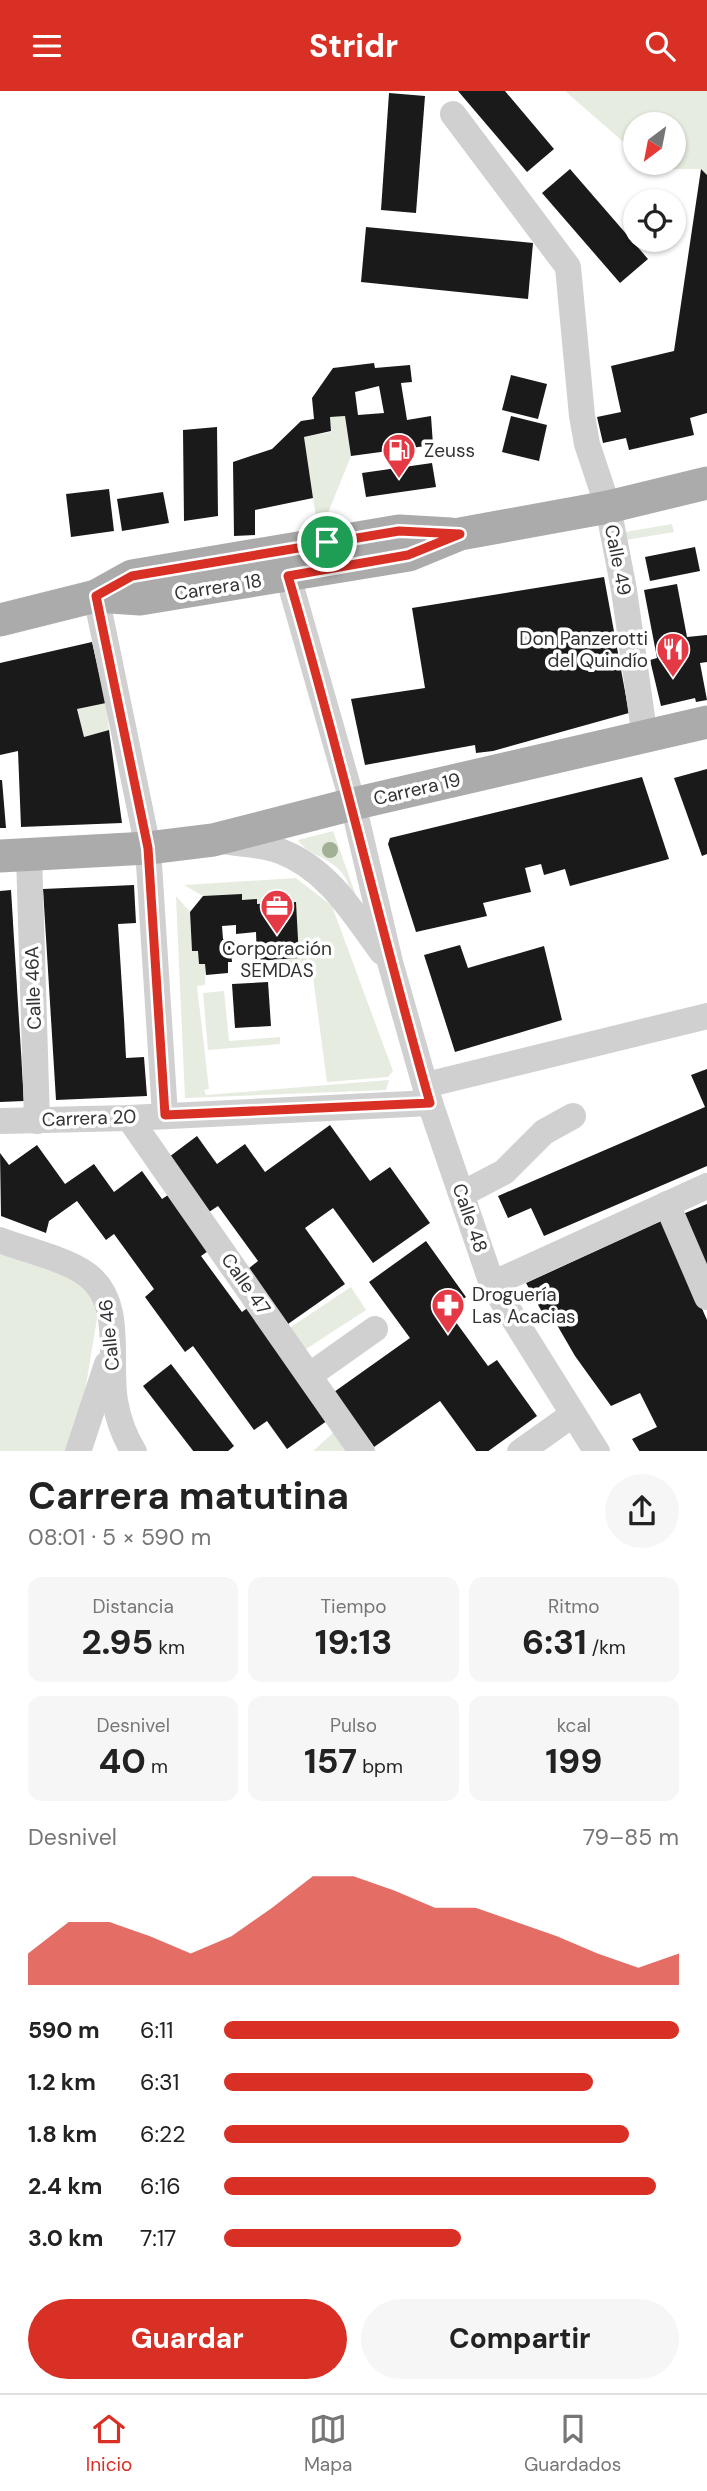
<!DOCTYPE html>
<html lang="es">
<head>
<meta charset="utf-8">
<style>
  :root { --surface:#fff; --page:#f6f6f6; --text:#222; --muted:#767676; --line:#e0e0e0; --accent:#d93025 }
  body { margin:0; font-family:"DM Sans",sans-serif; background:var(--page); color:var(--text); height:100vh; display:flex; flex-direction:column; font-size:26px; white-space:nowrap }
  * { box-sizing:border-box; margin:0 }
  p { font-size:23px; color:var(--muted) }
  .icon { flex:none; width:38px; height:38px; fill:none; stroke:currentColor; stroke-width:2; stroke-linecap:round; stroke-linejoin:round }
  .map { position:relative; height:1360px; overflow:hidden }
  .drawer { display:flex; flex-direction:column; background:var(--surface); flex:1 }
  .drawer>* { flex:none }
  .needle { width:46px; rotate:212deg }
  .buttons { position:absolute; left:623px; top:21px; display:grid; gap:14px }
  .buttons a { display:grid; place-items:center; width:63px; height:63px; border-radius:50%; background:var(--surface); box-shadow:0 2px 5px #0004; font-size:35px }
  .pin { position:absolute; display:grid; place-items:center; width:60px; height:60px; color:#fff; margin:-30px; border:4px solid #fff; border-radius:50%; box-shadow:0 2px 7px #0007 }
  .round { display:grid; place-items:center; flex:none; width:74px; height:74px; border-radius:37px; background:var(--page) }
  .summary { display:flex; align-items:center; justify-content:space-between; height:119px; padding:0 28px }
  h1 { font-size:38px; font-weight:700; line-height:52px }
  .figures { display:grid; grid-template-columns:repeat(3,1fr); gap:10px; height:119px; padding:7px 28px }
  .figures div { display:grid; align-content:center; border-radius:14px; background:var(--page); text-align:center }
  .figures b { font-size:35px; font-weight:700 }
  .figures small { font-size:19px; font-weight:400 }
  .figures p { font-size:19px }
  .chart { height:196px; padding:14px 28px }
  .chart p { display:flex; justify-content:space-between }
  .chart svg { width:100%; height:126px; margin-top:7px; fill:var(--accent); opacity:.7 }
  .primary-button { display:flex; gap:14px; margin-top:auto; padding:14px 28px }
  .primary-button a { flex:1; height:80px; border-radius:42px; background:var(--accent); color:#fff; font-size:28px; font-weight:700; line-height:80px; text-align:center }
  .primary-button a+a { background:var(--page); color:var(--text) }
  ul { padding:0 28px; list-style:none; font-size:23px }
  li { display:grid; grid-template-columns:112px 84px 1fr; align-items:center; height:52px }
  li i { height:18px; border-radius:9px; background:var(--accent) }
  header { display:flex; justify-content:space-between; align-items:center; height:91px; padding:0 28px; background:var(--accent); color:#fff; font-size:32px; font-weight:700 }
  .menu { display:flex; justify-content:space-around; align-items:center; height:98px; border-top:2px solid var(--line); background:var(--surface); font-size:19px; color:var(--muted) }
  .menu a { display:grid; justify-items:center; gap:4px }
  .menu .current { color:var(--accent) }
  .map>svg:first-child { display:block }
  .green { fill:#e6ecdf }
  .building { fill:#1a1a1a; fill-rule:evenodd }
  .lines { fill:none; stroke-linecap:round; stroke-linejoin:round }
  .minor { stroke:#d0d0d0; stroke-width:26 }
  .major { stroke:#ababab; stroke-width:33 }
  .tree { fill:#a2b095 }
  .route-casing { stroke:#fff; stroke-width:14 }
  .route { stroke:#d93025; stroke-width:9 }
  .labels { text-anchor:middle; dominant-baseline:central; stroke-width:7; stroke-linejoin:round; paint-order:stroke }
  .poi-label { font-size:19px; fill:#333; stroke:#fff; text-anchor:start }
  .street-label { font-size:19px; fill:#333; stroke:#fff }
</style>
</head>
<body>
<header><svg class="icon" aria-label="menu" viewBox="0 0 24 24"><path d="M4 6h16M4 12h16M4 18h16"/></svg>Stridr<svg class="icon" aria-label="search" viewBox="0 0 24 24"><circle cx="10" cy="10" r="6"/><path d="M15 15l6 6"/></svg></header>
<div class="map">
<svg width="707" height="1361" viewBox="0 0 707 1361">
  <rect width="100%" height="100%" fill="#fff"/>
  <!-- green -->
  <g class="green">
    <polygon points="565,0 707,0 707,84 701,78 654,78 647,72 674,72 674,33 635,33 635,61"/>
    <polygon points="345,325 351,365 324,432 317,433 304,346 331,341 330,326"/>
    <polygon points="672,433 674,441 626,449 625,441"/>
    <polygon points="106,612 109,639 84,646 77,618"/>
    <path d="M333,740L358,810C350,805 349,790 342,782C330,766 308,765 298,749Z"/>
    <polygon points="296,787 332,815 393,980 388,986 327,991 313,886 273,889 273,869 299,867 295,811 257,813 256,808 242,809 242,804 203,805 184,794"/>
    <polygon points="176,805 190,821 192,860 198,860 205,873 205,894 197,895 209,998 204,999 206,1004 389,989 386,999 185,1007"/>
    <polygon points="224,900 229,950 280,946 280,953 208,959 203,902"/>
    <polygon points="0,1159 59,1180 89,1198 98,1222 75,1360 0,1360"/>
    <polygon points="351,1196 366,1219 303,1260 288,1238"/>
    <polygon points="335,1340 347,1361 312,1361"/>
  </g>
  <!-- building -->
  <g class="building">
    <polygon points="458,0 505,0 554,58 527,81"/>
    <polygon points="389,2 425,5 416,122 381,119"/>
    <polygon points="570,78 648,168 620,192 542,102"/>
    <polygon points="701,78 707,84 707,322 690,327 694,344 629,359 626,347 603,352 597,326 621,321 611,275 674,260"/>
    <polygon points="366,136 533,152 528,208 361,191"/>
    <path d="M374,272L375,277L410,274L412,291L401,292L407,329L431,325L433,354L351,365L345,325L330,326L331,340L304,346L313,407L255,419V444L234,445L233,371L272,358L301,330L314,328L312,307L333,277ZM379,295L384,322L358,324L355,301Z"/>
    <polygon points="511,284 547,293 538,328 502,319"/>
    <polygon points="511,325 547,334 539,370 502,361"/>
    <polygon points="217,336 218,425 184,430 183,339"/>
    <polygon points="432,372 436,396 366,406 362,382"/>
    <polygon points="109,398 114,440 71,446 66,403"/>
    <polygon points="163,401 169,432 122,440 117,408"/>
    <polygon points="695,456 700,480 650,490 645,466"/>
    <polygon points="604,486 629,622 493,660 476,662 475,654 365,674 351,608 425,597 412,517"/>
    <polygon points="677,493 687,546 707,544 707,571 700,572 707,609 696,611 695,607 661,615 650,569 657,567 644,499"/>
    <polygon points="92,551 106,612 77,618 84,646 109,639 122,732 21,736 18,660 0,664 0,572"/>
    <polygon points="707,678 707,763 702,765 674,687"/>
    <polygon points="642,686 669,768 570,795 565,778 544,784 541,773 525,777 531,801 483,812 487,825 416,841 388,753 390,747"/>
    <polygon points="0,689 2,689 6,737 0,737"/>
    <polygon points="134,794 136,832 118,833 124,929 126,967 144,966 147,1005 56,1009 43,798"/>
    <polygon points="11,799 24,1010 0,1011 0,800"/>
    <polygon points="242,803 242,809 257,808 257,813 296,811 299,867 257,870 256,841 236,843 236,834 222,835 223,848 230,848 232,871 228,871 228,882 206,884 205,873 199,873 198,860 192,860 190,821 203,805"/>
    <polygon points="460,854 468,877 544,855 562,929 455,961 424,864"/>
    <polygon points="268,891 271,935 235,937 232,893"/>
    <polygon points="707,978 707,1075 544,1145 531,1117 508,1127 498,1105 705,1016 691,984"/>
    <polygon points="330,1034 370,1090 390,1076 430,1132 373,1172 333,1117 305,1137 345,1193 288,1233 248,1178 258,1170 218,1115 209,1121 169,1066 197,1045 217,1073 245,1053 265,1081"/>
    <polygon points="37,1054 65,1093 94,1073 114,1101 142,1080 162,1108 171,1102 211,1158 201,1165 242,1221 250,1215 331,1327 287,1358 267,1330 254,1339 193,1255 185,1261 145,1206 154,1198 114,1143 106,1149 77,1110 49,1130 46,1142 1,1125 0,1062 9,1074"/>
    <polygon points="707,1113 707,1191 678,1125"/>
    <polygon points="663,1129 707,1229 707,1361 640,1361 632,1348 657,1336 640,1302 611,1315 575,1265 553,1227 547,1230 526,1192"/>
    <polygon points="426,1150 466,1206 447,1219 488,1275 497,1269 537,1325 487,1361 477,1361 440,1310 374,1356 334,1301 410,1247 369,1191"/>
    <polygon points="171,1273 234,1355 227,1361 194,1361 143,1295"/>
  </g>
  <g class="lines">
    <!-- minor -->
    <g class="minor">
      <polyline points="453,23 568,176 582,325 587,353 608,416 624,499 645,647"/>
      <polyline points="288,485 353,713 390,871 430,1012 492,1193 597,1361"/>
      <polyline points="96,505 148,757 165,1024"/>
      <path d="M221,750C240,753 262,753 280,760C328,778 353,822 382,861"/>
      <polyline points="29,764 37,1030"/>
      <polyline points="426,994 707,925"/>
      <polyline points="129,1027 362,1361"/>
      <polyline points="0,1030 129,1027 430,1012"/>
      <polyline points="462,1103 504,1081 544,1041 573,1025"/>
      <polyline points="667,1113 707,1206"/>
      <path d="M0,1149C25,1159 66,1168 86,1183C125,1210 108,1269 115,1310C118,1328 124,1345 134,1361"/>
      <polyline points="492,1193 707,1095"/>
      <polyline points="310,1284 375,1238"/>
      <polyline points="78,1361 107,1273"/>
      <polyline points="520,1361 572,1324"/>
    </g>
    <!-- major -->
    <g class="major">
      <polyline points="96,505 140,508 409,464 460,443 608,416 707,392"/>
      <polyline points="0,529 96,505 132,485 399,440 451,443"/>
      <polyline points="0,765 148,757 213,749 353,713 707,631"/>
    </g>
  </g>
  <!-- trees -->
  <circle class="tree" cx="330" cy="759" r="8"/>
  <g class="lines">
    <defs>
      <path id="route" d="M399,440L460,443L408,464L288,485C340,660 380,837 430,1012L165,1024L148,757L96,505L132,485Z"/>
    </defs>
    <!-- route casing -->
    <use href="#route" class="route-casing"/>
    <!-- route -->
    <use href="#route" class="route"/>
  </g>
  <!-- icons -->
  <defs>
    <symbol id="fuel-pin" viewBox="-11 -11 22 30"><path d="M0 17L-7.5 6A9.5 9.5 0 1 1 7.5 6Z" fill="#e63946" stroke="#fff"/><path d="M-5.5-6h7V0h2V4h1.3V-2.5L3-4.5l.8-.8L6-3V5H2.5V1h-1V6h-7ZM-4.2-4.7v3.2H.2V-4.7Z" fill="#fff"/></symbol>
    <symbol id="restaurant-pin" viewBox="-11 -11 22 30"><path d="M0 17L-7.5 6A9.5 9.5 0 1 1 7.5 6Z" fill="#e63946" stroke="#fff"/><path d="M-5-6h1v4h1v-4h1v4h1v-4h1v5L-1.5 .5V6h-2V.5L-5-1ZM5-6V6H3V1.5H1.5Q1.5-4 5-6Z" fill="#fff"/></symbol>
    <symbol id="office-pin" viewBox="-11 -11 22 30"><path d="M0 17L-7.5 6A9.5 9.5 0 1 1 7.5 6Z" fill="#e63946" stroke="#fff"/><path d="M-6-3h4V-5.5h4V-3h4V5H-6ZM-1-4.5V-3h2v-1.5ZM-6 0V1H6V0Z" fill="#fff"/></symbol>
    <symbol id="pharmacy-pin" viewBox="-11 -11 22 30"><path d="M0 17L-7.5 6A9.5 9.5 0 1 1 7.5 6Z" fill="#e63946" stroke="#fff"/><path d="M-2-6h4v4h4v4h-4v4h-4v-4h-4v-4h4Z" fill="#fff"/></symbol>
  </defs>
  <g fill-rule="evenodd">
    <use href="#fuel-pin" x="380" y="340" width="38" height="52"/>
    <use href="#restaurant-pin" x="654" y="539" width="38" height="52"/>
    <use href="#office-pin" x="258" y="796" width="38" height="52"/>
    <use href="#pharmacy-pin" x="429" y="1195" width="38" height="52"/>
  </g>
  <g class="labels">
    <!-- poi labels -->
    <g class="poi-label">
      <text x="424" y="359">Zeuss</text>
      <text x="648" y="547" text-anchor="end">Don Panzerotti<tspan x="648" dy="22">del Quindío</tspan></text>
      <text x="277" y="857" text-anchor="middle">Corporación<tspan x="277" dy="22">SEMDAS</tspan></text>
      <text x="472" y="1203">Droguería<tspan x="472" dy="22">Las Acacias</tspan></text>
    </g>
    <!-- street labels -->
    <g class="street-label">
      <text transform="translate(618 469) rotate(79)">Calle 49</text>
      <text transform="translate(218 496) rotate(-9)">Carrera 18</text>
      <text transform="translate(417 698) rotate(-13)">Carrera 19</text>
      <text transform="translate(33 897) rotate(-92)">Calle 46A</text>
      <text transform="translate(89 1027) rotate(-2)">Carrera 20</text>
      <text transform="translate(470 1127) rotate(71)">Calle 48</text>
      <text transform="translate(246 1193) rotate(55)">Calle 47</text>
      <text transform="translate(109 1244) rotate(-96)">Calle 46</text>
    </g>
  </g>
</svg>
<div class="buttons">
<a><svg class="needle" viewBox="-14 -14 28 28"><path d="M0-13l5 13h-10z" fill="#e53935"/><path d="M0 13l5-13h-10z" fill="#767676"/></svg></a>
<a><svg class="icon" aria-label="locate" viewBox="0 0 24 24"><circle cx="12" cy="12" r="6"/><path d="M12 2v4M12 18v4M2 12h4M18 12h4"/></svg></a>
</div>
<div class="pin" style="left:327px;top:451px;background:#1e9e55"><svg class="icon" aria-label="arrive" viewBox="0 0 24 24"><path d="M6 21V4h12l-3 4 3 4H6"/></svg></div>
</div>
<section class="drawer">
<div class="summary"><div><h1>Carrera matutina</h1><p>08:01 · 5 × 590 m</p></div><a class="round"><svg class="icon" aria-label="share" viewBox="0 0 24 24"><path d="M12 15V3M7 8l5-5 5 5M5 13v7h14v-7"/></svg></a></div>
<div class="figures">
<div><p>Distancia</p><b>2.95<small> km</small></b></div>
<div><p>Tiempo</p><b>19:13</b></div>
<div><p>Ritmo</p><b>6:31<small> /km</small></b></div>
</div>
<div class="figures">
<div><p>Desnivel</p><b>40<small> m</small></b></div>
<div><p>Pulso</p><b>157<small> bpm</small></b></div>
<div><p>kcal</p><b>199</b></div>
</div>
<div class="chart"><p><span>Desnivel</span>79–85 m</p>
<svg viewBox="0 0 160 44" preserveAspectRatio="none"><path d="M0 44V33L10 22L20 22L30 27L40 33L50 27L60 17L70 6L80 6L90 11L100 17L110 17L120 22L130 27L140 33L150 38L160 33V44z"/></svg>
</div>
<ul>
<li><b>590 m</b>6:11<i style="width:100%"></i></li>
<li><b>1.2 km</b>6:31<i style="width:81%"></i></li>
<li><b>1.8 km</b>6:22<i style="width:89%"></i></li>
<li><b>2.4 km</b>6:16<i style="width:95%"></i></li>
<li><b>3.0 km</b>7:17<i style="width:52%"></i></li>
</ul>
<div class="primary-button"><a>Guardar</a><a>Compartir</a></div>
</section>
<nav class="menu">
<a class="current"><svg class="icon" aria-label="home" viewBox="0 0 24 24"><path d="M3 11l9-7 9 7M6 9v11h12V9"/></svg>Inicio</a>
<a><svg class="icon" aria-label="map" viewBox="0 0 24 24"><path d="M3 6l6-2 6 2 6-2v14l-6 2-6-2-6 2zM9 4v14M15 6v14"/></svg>Mapa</a>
<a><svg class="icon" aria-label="saved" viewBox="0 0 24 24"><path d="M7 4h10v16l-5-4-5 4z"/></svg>Guardados</a>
</nav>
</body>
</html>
